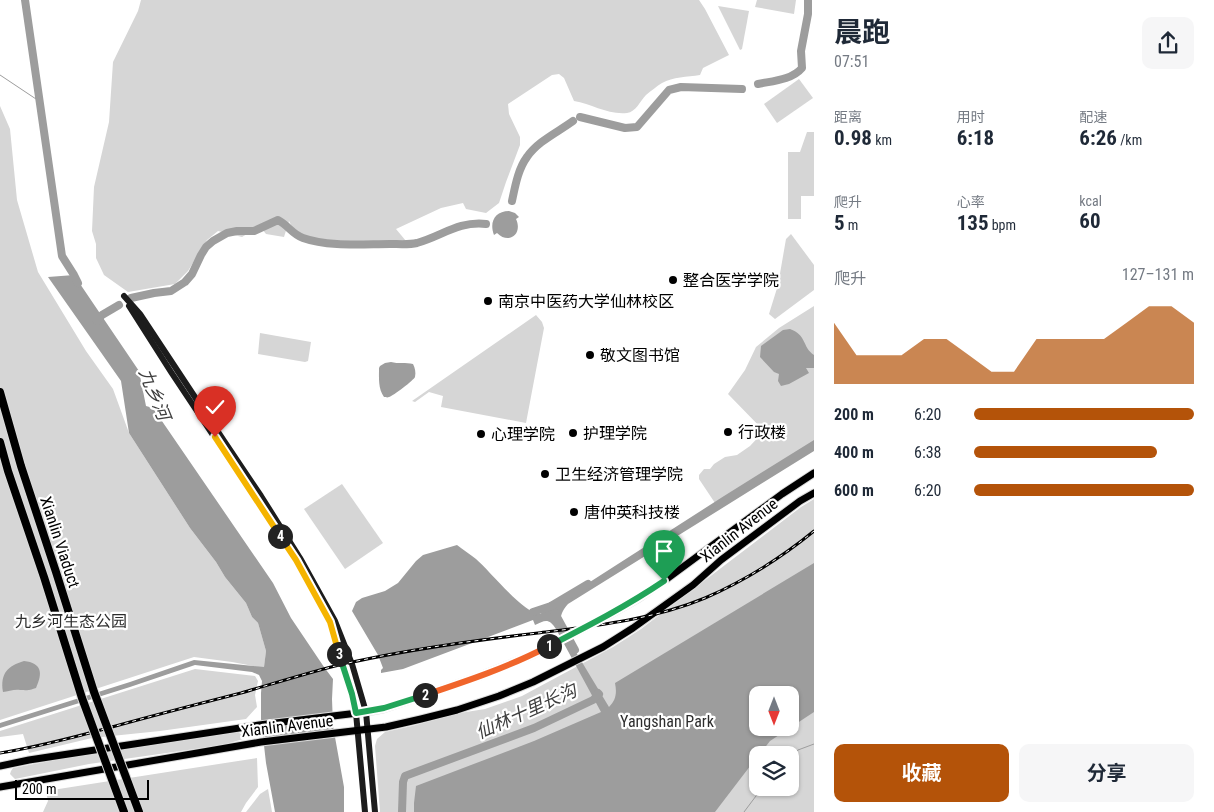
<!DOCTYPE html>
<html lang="zh">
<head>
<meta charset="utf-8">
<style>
  :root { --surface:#fff; --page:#f6f6f7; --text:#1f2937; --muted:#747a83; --accent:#b45309 }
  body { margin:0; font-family:"Roboto Condensed","Noto Sans SC",sans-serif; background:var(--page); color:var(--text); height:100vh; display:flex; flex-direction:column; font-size:19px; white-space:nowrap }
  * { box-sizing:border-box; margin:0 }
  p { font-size:16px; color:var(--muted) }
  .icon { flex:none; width:28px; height:28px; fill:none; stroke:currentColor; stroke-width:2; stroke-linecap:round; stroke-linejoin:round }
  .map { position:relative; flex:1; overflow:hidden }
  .details { display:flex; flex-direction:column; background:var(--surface); width:400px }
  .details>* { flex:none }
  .needle { width:32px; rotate:180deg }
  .fabs { position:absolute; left:749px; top:686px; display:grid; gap:10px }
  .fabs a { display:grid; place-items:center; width:50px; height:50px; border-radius:10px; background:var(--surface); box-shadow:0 1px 4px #0004; font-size:25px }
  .scale { position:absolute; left:15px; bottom:12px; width:134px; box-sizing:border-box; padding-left:5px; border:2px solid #000; border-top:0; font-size:14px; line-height:18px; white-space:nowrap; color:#000; -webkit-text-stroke:4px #fff; paint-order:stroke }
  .pin { position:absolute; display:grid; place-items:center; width:42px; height:42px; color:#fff; margin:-51px -21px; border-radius:50% 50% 50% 0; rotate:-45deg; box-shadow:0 0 5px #0007 }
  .pin .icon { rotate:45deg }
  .km { position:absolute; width:25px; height:25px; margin:-12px; border-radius:50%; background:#222; color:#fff; font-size:14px; line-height:25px; text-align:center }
  .round { display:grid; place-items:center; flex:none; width:52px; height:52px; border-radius:10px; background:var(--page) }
  .head { display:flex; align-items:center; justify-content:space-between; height:85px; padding:0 20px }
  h1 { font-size:28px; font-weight:700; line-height:38px }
  .figures { display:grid; grid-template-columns:repeat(3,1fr); gap:8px; height:85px; padding:5px 20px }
  .figures div { display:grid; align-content:center }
  .figures b { font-size:21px; font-weight:700 }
  .figures small { font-size:14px; font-weight:400 }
  .figures p { font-size:14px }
  .chart { height:140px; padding:10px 20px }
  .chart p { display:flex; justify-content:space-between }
  .chart svg { width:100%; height:90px; margin-top:5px; fill:var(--accent); opacity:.7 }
  .action { display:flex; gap:10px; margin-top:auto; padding:10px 20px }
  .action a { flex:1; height:58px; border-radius:10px; background:var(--accent); color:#fff; font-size:20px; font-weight:700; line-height:58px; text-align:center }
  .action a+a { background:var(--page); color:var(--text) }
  ul { padding:0 20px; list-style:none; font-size:16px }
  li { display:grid; grid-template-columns:80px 60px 1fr; align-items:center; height:38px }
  li i { height:12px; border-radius:6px; background:var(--accent) }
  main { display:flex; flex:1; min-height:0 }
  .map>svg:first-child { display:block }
  .green { fill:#d6d6d6; fill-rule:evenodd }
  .water { fill:#9d9d9d; fill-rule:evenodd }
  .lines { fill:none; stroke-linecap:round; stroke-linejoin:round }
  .stream { stroke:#9d9d9d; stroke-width:1 }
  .river { stroke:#9d9d9d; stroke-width:8 }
  .primary-casing { stroke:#dbdbdb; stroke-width:9 }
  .secondary { stroke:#1c1c1c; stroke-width:6 }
  .primary { stroke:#000; stroke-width:7 }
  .rail-casing { stroke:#000; stroke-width:3 }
  .rail { stroke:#fff; stroke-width:1; stroke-dasharray:4; stroke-linecap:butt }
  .highway-bridge-casing { stroke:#dbdbdb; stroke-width:10; stroke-linecap:butt }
  .highway-bridge { stroke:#000; stroke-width:8 }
  .split-1-casing { stroke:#fff; stroke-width:10 }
  .split-2-casing { stroke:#fff; stroke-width:10 }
  .split-3-casing { stroke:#fff; stroke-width:10 }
  .split-4-casing { stroke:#fff; stroke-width:10 }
  .split-5-casing { stroke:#fff; stroke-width:10 }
  .split-1 { stroke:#22a559; stroke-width:6 }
  .split-2 { stroke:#f0652b; stroke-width:6 }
  .split-3 { stroke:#22a559; stroke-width:6 }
  .split-4 { stroke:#f5b400; stroke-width:6 }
  .split-5 { stroke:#f5b400; stroke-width:6 }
  .poi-dot { fill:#000; stroke:#fff; stroke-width:2 }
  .labels { text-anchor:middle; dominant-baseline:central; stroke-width:4.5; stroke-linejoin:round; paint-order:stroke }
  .poi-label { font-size:16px; fill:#000; stroke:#fff; text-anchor:start }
  .street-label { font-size:16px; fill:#000; stroke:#fff }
  .park-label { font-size:16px; fill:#2d2d2d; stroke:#fff }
  .water-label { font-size:18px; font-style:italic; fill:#3e3e3e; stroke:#fff }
</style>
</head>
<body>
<main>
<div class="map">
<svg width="814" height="812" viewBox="0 0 814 812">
  <rect width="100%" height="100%" fill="#fff"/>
  <!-- green -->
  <g class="green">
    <path d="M141,0H699L705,9L729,55L703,68L700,75C687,77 673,77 662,83C657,86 651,91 646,95C640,101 636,112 627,113C608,115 592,104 574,101L564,78L559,74L552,75L508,104L509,114L520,137V145L506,182L499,203L486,213L466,209L463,203L441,208L396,229L406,241C383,241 314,244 298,233C294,230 291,225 289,221L284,237L266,234L262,229L247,234L242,237L218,231L207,240L188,271L175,284L128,292L104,275L96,258V244L92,231L94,187L109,122L113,62L138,11Z"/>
    <polygon points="757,0 796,0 794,14 755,7"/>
    <polygon points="718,6 749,11 742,49 740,50"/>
    <polygon points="799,79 813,98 777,123 764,104"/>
    <polygon points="0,106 10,129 17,200 38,272 86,351 113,389 129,433 190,528 216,562 225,577 246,603 252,617 258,623 266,651 264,668 232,662 194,657 0,720"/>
    <polygon points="807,132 814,132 814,196 801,196 801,219 788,219 788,152 800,152"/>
    <polygon points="791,234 814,265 814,290 775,319 769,314 778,285 786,239"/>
    <polygon points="814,306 814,450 719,509 699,479 699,475 704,469 710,469 714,464 725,457 737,455 750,446 764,431 728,394 745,370 756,347 779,328"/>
    <polygon points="536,315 542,322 544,328 526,423 441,407 443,396 429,392 415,402 412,401"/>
    <polygon points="260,333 311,342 308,361 305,362 258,354"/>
    <polygon points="342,484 383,543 345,569 304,509"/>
    <path d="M814,499V812H380L375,746L377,739L385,732L412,726L460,713L485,709L522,696L613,647L641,629L801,507ZM758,695H790V728H758ZM758,755H790V788H758Z"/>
    <polygon points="195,669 255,676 258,681 255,695 257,707 246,719 160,731 92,738 29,753 23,734 0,737 0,731"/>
    <polygon points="238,732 242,735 243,739 223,745 89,764 15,779 10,774 11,771 13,768 87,754"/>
    <polygon points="257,758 258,787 246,803 241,812 43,812 48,801 46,791"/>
    <polygon points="268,789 272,812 246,812 260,794"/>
  </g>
  <!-- water -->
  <g class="water">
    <path d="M509,211L515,213L519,217L516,219C523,234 509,245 497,233L494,235C489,222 495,211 509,211Z"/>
    <polygon points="74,275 139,371 146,406 153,408 273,583 291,618 324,667 333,679 332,699 333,726 344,787 344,812 275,812 266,763 261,719 261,693 262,681 259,675 252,672 195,665 130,687 0,728 0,723 130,682 194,660 264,667 266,651 258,623 252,617 246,603 225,577 216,562 190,528 129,433 121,381 48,277"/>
    <path d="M790,329C807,335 802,347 814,355V368H806L809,373L789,384L781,386L778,381L779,374L774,372L760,357L761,346L783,330Z"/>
    <path d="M391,362C398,364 406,362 413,364C415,368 416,372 415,377C414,380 393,396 389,397C387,398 386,397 384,397C378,389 379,378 379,368L380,366L385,363Z"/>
    <path d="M814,440V451L568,604C561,612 559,618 562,629L609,707C616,700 617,693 615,683L814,563V712L770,741L759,755H758L757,757L715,812H414V803L416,786L534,741L601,712L556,629C549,618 545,620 535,625L533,620L403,669L381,673V670L383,668L378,655L352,611L356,602L362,598L385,591L398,583L416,561L423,555L457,545C463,550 470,554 476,559C489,570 525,615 540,614L724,496ZM758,695H790V728H758Z"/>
    <path d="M24,661C42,663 43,673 36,688C28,691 27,690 20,690C14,689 8,692 3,692C0,673 8,666 24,661Z"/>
  </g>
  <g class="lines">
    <!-- stream -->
    <g class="stream">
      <polyline points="0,75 39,101"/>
      <polyline points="790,757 798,750 814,744"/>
      <polyline points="744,812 762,788"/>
    </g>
    <!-- river -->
    <g class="river">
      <polyline points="25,0 62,256 74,275 78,283"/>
      <path d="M758,84C772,81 792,80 802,68L801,51L808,14V0"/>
      <polyline points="580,117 625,128 637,127 669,90 681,87 742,89"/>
      <path d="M512,201C515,187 518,169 527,157C538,141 558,132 573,121"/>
      <path d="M131,298L154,293L171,291L185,282L192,274L201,255L206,247L213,241L227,233L237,231H254L278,220C289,226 292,234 303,238C328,247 363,244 390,244C398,244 409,245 417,243C442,236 458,221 486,224"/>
      <polyline points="97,321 102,315 119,305"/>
      <polyline points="551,606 575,650"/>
      <polyline points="533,612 551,606 588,584"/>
      <polyline points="402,812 403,782 405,776 534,728 593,700 599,694 598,693"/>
    </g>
    <defs>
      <g id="primary">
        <polyline points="0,766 29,760 259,725 366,712 383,709 425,695 480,676 534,654 607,616 639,598 664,581 782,494 814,473"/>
        <polyline points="0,787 261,742 386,727 421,719 457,710 499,696 533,682 603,647 633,628 693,585 721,560 800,501 814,493"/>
      </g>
    </defs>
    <!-- primary casing -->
    <use href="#primary" class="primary-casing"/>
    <!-- secondary -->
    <g class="secondary">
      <polyline points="124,296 140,314 224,441 261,496 300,558 335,621 352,664 366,712 375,812"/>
      <polyline points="129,306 171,372 296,560 330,622 352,694 356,713 365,812"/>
    </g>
    <!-- primary -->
    <use href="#primary" class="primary"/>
    <defs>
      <path id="rail" d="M0,753C38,747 75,737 112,727C155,715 198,704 241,693C272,684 304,674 335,666C403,650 469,641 538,633C594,626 652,620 705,598C744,581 781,558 814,531"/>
    </defs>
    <!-- rail casing -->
    <use href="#rail" class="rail-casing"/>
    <!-- rail -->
    <use href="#rail" class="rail"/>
    <defs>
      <g id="highway-bridge">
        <polyline points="0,392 21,466 56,572 94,692 139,812"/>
        <polyline points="0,442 8,471 44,577 82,698 124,812"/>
      </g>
    </defs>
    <!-- highway-bridge casing -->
    <use href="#highway-bridge" class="highway-bridge-casing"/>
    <!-- highway-bridge -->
    <use href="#highway-bridge" class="highway-bridge"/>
  </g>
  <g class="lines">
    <defs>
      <path id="split-1" d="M549,646C588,626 627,606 664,581"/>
      <path id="split-2" d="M425,695C467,681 509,667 549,646"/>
      <polyline id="split-3" points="339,654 352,694 356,713 384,708 425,695"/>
      <polyline id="split-4" points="280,536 296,560 330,622 339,654"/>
      <polyline id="split-5" points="215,437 280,536"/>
    </defs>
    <!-- split-1 casing -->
    <use href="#split-1" class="split-1-casing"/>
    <!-- split-2 casing -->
    <use href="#split-2" class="split-2-casing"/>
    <!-- split-3 casing -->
    <use href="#split-3" class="split-3-casing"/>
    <!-- split-4 casing -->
    <use href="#split-4" class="split-4-casing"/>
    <!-- split-5 casing -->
    <use href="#split-5" class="split-5-casing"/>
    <!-- split-1 -->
    <use href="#split-1" class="split-1"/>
    <!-- split-2 -->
    <use href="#split-2" class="split-2"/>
    <!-- split-3 -->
    <use href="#split-3" class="split-3"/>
    <!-- split-4 -->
    <use href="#split-4" class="split-4"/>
    <!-- split-5 -->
    <use href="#split-5" class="split-5"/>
  </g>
  <!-- markers -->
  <g class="poi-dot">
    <circle cx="673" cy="280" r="5"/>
    <circle cx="488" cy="301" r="5"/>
    <circle cx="590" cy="355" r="5"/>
    <circle cx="728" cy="432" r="5"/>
    <circle cx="573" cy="433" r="5"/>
    <circle cx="481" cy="434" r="5"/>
    <circle cx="545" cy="474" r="5"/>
    <circle cx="574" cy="512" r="5"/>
  </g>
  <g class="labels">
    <!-- poi labels -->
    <g class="poi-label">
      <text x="683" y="280">整合医学学院</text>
      <text x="498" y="301">南京中医药大学仙林校区</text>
      <text x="600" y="355">敬文图书馆</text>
      <text x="738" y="432">行政楼</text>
      <text x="583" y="433">护理学院</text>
      <text x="491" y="434">心理学院</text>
      <text x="555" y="474">卫生经济管理学院</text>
      <text x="584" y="512">唐仲英科技楼</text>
    </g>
    <!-- street labels -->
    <g class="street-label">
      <text transform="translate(739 530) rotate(-38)">Xianlin Avenue</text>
      <text transform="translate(60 542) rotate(72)">Xianlin Viaduct</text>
      <text transform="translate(287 726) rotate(-7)">Xianlin Avenue</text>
    </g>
    <!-- park labels -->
    <g class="park-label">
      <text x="71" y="621">九乡河生态公园</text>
      <text x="667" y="721">Yangshan Park</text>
    </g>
    <!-- water labels -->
    <g class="water-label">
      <text transform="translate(155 394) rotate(68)">九乡河</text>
      <text transform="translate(526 711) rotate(-24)">仙林十里长沟</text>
    </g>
  </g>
</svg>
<div class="fabs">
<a><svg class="needle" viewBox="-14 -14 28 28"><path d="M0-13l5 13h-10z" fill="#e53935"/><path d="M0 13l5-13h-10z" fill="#747a83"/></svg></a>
<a><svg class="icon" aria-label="layers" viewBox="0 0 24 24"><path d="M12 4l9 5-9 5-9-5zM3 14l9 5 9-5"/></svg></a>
</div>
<div class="scale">200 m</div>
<div class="pin" style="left:664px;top:581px;background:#1e9e55"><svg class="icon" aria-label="arrive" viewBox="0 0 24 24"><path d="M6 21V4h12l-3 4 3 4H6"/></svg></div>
<div class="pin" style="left:215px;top:437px;background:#d93025"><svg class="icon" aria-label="check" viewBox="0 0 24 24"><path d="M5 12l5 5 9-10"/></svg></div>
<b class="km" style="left:549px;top:646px">1</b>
<b class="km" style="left:425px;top:695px">2</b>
<b class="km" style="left:339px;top:654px">3</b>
<b class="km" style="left:280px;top:536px">4</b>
</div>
<section class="details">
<div class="head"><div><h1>晨跑</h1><p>07:51</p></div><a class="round"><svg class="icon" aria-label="share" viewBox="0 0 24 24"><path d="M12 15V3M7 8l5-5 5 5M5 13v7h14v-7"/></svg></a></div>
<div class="figures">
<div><p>距离</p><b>0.98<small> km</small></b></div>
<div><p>用时</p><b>6:18</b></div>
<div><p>配速</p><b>6:26<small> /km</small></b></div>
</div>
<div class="figures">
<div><p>爬升</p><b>5<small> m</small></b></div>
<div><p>心率</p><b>135<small> bpm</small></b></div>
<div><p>kcal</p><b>60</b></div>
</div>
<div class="chart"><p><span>爬升</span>127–131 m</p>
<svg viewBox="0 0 160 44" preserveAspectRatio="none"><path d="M0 44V14L10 30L20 30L30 30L40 22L50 22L60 30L70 38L80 38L90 22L100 22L110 22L120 22L130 14L140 6L150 6L160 14V44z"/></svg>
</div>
<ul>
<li><b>200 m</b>6:20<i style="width:100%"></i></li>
<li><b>400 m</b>6:38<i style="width:83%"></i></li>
<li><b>600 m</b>6:20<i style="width:100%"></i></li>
</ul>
<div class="action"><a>收藏</a><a>分享</a></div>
</section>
</main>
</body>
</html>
